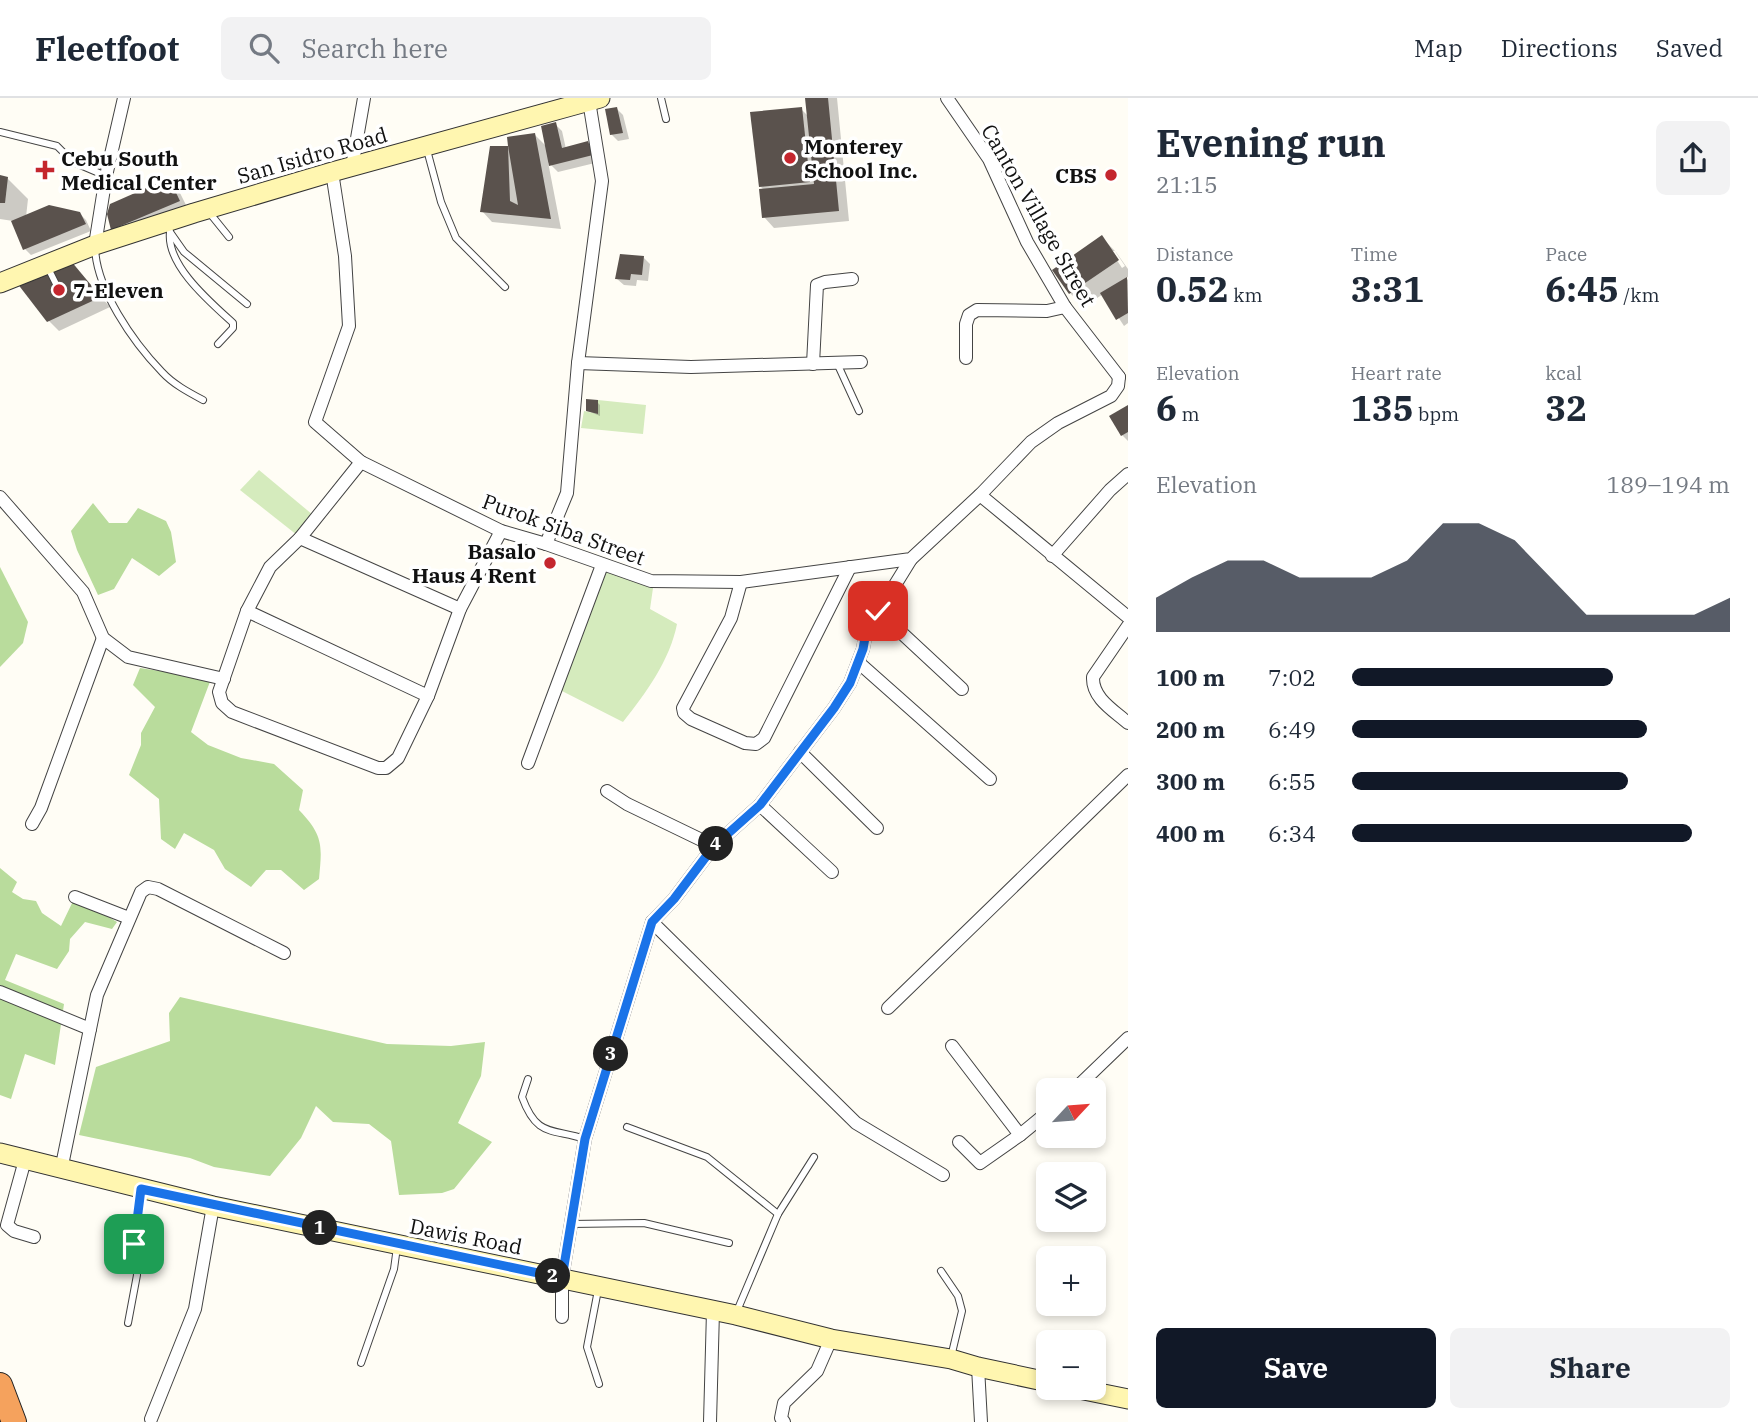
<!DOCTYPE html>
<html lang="en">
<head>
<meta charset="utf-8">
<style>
  :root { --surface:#fff; --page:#f2f2f3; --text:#1f2937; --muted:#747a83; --line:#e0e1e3; --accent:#111827 }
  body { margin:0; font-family:"IBM Plex Serif",serif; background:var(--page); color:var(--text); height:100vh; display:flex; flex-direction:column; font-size:26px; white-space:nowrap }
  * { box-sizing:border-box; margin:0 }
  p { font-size:23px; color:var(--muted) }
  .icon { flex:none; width:38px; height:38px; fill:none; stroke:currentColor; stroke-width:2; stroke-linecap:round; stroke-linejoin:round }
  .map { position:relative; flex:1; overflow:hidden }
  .panel { display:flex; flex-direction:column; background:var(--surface); width:630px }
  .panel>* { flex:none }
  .needle { width:46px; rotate:64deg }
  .tools { position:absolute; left:1036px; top:980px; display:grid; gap:14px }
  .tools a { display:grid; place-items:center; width:70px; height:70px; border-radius:10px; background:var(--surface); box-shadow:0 4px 10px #0003; font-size:35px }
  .pin { position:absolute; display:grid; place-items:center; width:60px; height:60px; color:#fff; margin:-30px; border-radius:14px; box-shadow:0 4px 10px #0006 }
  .km { position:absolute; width:35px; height:35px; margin:-18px; border-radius:50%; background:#222; color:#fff; font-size:19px; line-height:35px; text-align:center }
  .round { display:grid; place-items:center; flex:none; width:74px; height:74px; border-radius:10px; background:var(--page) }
  .head { display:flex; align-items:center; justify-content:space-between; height:119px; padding:0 28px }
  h1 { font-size:38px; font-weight:800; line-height:52px }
  .stats { display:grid; grid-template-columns:repeat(3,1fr); gap:10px; height:119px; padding:7px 28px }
  .stats div { display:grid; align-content:center }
  .stats b { font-size:35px; font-weight:800 }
  .stats small { font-size:19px; font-weight:400 }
  .stats p { font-size:19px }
  .chart { height:196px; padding:14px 28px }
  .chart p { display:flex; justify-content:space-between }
  .chart svg { width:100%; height:126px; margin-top:7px; fill:var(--accent); opacity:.7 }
  .button { display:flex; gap:14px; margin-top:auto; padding:14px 28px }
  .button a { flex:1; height:80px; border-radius:10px; background:var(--accent); color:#fff; font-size:28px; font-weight:800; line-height:80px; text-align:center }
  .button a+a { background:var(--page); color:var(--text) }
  ul { padding:0 28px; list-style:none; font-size:23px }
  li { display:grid; grid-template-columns:112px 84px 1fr; align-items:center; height:52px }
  li i { height:18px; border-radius:9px; background:var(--accent) }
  header { display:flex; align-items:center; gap:42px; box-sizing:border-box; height:98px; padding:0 35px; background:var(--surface); border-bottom:2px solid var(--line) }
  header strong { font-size:33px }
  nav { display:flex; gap:38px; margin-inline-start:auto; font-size:24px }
  .search { width:490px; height:63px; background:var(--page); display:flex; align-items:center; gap:18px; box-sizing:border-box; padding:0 24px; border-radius:10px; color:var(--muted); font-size:26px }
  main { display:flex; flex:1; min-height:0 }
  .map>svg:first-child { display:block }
  .green { fill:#d5ebbd }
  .forest { fill:#b9dc9c }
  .shadow { fill:#0003; fill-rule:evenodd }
  .building { fill:#5a524d; fill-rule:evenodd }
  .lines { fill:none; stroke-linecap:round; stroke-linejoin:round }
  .lane-casing { stroke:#444; stroke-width:8 }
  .street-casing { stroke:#444; stroke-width:14 }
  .secondary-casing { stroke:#333; stroke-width:21 }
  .highway-casing { stroke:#222; stroke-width:26 }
  .lane { stroke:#fff; stroke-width:6 }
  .street { stroke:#fff; stroke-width:12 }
  .secondary { stroke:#fff6b0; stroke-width:19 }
  .highway { stroke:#f5a25d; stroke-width:24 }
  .route-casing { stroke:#fff; stroke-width:14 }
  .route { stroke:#1a73e8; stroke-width:9 }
  .poi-dot { fill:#c4262e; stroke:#fff; stroke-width:2.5 }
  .labels { text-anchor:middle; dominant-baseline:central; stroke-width:7; stroke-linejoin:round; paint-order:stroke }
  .poi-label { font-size:21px; font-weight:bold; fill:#111; stroke:#fff; text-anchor:start }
  .street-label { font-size:21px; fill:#111; stroke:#fff }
</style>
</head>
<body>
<header>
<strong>Fleetfoot</strong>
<div class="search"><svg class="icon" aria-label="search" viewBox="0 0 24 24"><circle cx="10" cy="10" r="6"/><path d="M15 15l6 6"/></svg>Search here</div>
<nav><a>Map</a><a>Directions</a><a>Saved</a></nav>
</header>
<main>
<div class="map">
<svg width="1128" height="1324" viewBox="0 0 1128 1324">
  <rect width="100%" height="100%" fill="#fffdf5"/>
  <!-- green -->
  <g class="green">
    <polygon points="598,302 646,307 643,336 581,330 584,313 598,316"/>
    <polygon points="259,372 313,417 297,437 240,392"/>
    <path d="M604,471L654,483L650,511L677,526C670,562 646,595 623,624L560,592Z"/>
  </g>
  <!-- forest -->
  <g class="forest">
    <polygon points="93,405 109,425 127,425 138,410 166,423 171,434 176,464 159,478 132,460 114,491 98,497 77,452 71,433"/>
    <polygon points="0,469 28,524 23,545 0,569"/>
    <path d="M140,570L211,581L191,634L208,647L241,660L274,666L303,692L299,712C324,738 322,748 319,781L304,792L281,772H266L251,789L225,771L214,752L184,735L175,751L161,741L159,701L129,677L141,647V635L155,609L133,587Z"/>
    <polygon points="0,770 17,784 12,794 23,801 36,803 42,815 61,828 75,799 117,824 112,831 85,824 70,841 69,853 57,871 16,856 5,882 64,906 55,967 25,956 11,1001 0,997"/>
    <polygon points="180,899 387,946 451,948 485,944 481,978 458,1025 492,1044 454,1091 442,1095 399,1097 391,1043 369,1026 333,1024 316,1008 301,1040 270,1078 214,1069 190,1060 79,1037 96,969 170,943 169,915"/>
  </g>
  <!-- shadow -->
  <g class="shadow">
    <polygon points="807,0 837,0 849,123 774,130 764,119 765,93 760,88 801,11 809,19"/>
    <polygon points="616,10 623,17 629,41 618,43 611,36"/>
    <polygon points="555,26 562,33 566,51 587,45 594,51 599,64 558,74 548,64 561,131 492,124 482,113 492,49 510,50 535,37 547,49"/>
    <polygon points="0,79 7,80 28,101 26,119 79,115 86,122 91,133 31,157 25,151 13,123 0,121"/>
    <polygon points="169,82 179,93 189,113 123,141 113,131"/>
    <path d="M1102,140L1116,154L1128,171V179L1126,180L1128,182V225L1124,228L1103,196L1084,209L1070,195L1055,172ZM1111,153H1115L1125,168L1122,170Z"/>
    <polygon points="643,159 650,166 648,183 637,182 636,188 624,187 617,181"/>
    <polygon points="81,176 110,209 59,233 48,222"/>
    <polygon points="597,304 600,307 600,318 588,313"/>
    <polygon points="1128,309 1128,343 1122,337"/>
  </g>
  <!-- building -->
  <g class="building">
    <polygon points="805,0 828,0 839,113 762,120 759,91 814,86"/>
    <polygon points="617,9 623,35 610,37 605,11"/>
    <polygon points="802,9 810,84 759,89 750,14"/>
    <polygon points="556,24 562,50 588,43 593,57 549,68 541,28"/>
    <path d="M535,35L551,121L480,114L490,48H508L507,39ZM508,48L518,107L510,103Z"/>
    <polygon points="0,77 8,79 5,105 0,105"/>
    <polygon points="169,80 180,103 111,132 107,116 110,106"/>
    <polygon points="49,107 80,114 86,126 23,152 11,123"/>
    <polygon points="1102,137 1119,162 1069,196 1052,172"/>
    <polygon points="620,156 644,158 642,177 631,176 630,182 615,181"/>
    <polygon points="71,163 101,199 47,224 17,185"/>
    <polygon points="1127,179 1128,215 1116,222 1100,195"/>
    <polygon points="586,301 598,302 598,316 586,313"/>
    <polygon points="1128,307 1128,334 1121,338 1109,318"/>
  </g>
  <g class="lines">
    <defs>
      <g id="lane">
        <polyline points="661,0 666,21"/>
        <polyline points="0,34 57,48 73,64 106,78"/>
        <polyline points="427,52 441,104 456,140 505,189"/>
        <polyline points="208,113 229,139"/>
        <path d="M170,134C166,167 210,204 233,225V230L218,246"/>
        <polyline points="170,134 184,154 247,206"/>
        <path d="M95,149C96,191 133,244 162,274C173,286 188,294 203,302"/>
        <polyline points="47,168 57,188"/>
        <polyline points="837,265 859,313"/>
        <path d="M528,981L522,999C537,1040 552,1030 585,1041"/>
        <polyline points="627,1029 707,1059 778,1116"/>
        <polyline points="571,1126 644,1125 729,1145"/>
        <polyline points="941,1173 958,1198 962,1213 951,1259"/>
        <polyline points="598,1192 587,1249 599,1286"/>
        <polyline points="737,1213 778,1116 814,1059"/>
        <polyline points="128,1225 137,1177 134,1146 141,1092"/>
        <polyline points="361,1265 394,1171 397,1149"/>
      </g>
      <g id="street">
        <polyline points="947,0 989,61 1027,144 1065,209 1119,279"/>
        <polyline points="352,69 364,0"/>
        <polyline points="332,74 345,158 349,228 315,324 361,364 501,433 546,446 651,483 741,484 911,461 980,397 1031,344 1058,325 1111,298 1118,288 1119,279"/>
        <polyline points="95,147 106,78 124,0"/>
        <polyline points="966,260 966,226 969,217 977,212 1047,213 1065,209"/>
        <polyline points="578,265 691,269 861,264"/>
        <polyline points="813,266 817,187 825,184 852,181"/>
        <polyline points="361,364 300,440 270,469 247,513 219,594 222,605 232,614 378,670 386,670 398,660 428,598 460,511 501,433"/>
        <polyline points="980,397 1128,519"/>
        <polyline points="0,399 83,494 103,540 128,559 224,581"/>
        <polyline points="300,440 460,511"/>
        <polyline points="546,446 567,395 578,265 602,83 589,3"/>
        <polyline points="1052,458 1110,392 1128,376"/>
        <polyline points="741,484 731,520 683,610 684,615 691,621 745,645 756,646 764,640 850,469"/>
        <polyline points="247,513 428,598"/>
        <polyline points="878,513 962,591"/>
        <path d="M1128,528L1093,579C1092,600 1113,612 1128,625"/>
        <polyline points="858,564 990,681"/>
        <polyline points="800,654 877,730"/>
        <polyline points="528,665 602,467"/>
        <polyline points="607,693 627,706 714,748"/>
        <polyline points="760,707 832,774"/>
        <polyline points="32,726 41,710 103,540"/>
        <polyline points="75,799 129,820"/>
        <polyline points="652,824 856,1025 943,1077"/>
        <polyline points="0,894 90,931"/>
        <polyline points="888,910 1128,677"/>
        <polyline points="952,948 1020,1037"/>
        <polyline points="1074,992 1128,940"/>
        <polyline points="959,1044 980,1065 1020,1037 1048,1014"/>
        <polyline points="25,1062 7,1127 14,1133 34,1139"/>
        <polyline points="61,1072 97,897 141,794 148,789 158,791 284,855"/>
        <polyline points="562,1219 562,1180 585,1041 652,824 674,801 714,748 760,707 834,610 850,585 863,551 866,534 911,461"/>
        <polyline points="978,1269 981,1324"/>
        <polyline points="151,1321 195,1211 213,1108"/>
        <polyline points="710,1324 713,1213"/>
        <polyline points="784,1324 781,1320 784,1305 817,1273 831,1241"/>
      </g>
      <g id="secondary">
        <polyline points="0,185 95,147 194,115 332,74 600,0"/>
        <polyline points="0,1055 213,1108 736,1217 831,1241 951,1261 978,1269 1048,1284"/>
        <polyline points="1074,1290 1128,1301"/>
      </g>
      <polyline id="highway" points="0,1287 14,1324"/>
    </defs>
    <!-- lane casing -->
    <use href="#lane" class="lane-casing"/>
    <!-- street casing -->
    <use href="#street" class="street-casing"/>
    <!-- secondary casing -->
    <use href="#secondary" class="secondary-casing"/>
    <!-- highway casing -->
    <use href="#highway" class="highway-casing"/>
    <!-- lane -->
    <use href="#lane" class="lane"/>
    <!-- street -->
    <use href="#street" class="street"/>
    <!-- secondary -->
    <use href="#secondary" class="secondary"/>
    <!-- highway -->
    <use href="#highway" class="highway"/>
  </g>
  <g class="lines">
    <defs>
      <polyline id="route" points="134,1146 141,1091 562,1180 585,1041 652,824 674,801 714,748 760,707 834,610 850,585 863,551 866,534 878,513"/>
    </defs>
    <!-- route casing -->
    <use href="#route" class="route-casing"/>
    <!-- route -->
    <use href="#route" class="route"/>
  </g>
  <!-- markers -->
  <g class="poi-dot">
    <circle cx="790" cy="60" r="7"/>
    <path d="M41.5 61.5h7v7h7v7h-7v7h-7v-7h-7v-7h7z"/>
    <circle cx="1111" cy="77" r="7"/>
    <circle cx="59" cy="192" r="7"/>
    <circle cx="550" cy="465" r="7"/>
  </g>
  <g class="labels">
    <!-- poi labels -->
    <g class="poi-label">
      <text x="804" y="48">Monterey<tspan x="804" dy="24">School Inc.</tspan></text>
      <text x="61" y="60">Cebu South<tspan x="61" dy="24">Medical Center</tspan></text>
      <text x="1097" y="77" text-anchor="end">CBS</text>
      <text x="73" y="192">7-Eleven</text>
      <text x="536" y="453" text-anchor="end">Basalo<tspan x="536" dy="24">Haus 4 Rent</tspan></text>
    </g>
    <!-- street labels -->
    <g class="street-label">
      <text transform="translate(312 57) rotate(-16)">San Isidro Road</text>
      <text transform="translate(1039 117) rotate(60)">Canton Village Street</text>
      <text transform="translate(564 431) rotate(20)">Purok Siba Street</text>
      <text transform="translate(466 1138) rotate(11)">Dawis Road</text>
    </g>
  </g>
</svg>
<div class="tools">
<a><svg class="needle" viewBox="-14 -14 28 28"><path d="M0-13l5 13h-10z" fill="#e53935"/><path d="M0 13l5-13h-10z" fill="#747a83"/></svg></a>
<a><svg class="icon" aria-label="layers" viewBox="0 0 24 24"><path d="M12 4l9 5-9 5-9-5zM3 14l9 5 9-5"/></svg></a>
<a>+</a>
<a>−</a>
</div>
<div class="pin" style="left:134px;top:1146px;background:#1e9e55"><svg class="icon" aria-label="arrive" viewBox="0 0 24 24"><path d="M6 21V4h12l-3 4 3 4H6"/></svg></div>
<div class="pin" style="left:878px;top:513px;background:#d93025"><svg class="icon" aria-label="check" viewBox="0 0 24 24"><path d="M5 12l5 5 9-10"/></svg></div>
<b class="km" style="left:320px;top:1130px">1</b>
<b class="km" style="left:553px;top:1178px">2</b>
<b class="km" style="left:611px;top:956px">3</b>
<b class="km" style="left:716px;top:746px">4</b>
</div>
<section class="panel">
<div class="head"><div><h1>Evening run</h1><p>21:15</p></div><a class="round"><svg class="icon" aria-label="share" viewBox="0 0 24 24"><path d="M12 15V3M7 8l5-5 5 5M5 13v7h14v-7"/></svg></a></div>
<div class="stats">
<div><p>Distance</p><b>0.52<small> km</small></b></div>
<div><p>Time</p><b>3:31</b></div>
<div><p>Pace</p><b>6:45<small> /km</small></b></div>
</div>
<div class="stats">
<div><p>Elevation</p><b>6<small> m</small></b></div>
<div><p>Heart rate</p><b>135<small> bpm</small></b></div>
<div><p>kcal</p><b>32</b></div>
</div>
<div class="chart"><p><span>Elevation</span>189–194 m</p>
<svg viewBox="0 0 160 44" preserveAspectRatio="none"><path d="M0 44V32L10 25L20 19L30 19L40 25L50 25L60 25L70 19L80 6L90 6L100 12L110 25L120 38L130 38L140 38L150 38L160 32V44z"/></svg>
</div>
<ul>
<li><b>100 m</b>7:02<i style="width:69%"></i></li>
<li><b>200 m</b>6:49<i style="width:78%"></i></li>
<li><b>300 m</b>6:55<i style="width:73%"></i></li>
<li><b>400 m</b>6:34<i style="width:90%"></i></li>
</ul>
<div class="button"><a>Save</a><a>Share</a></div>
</section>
</main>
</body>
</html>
